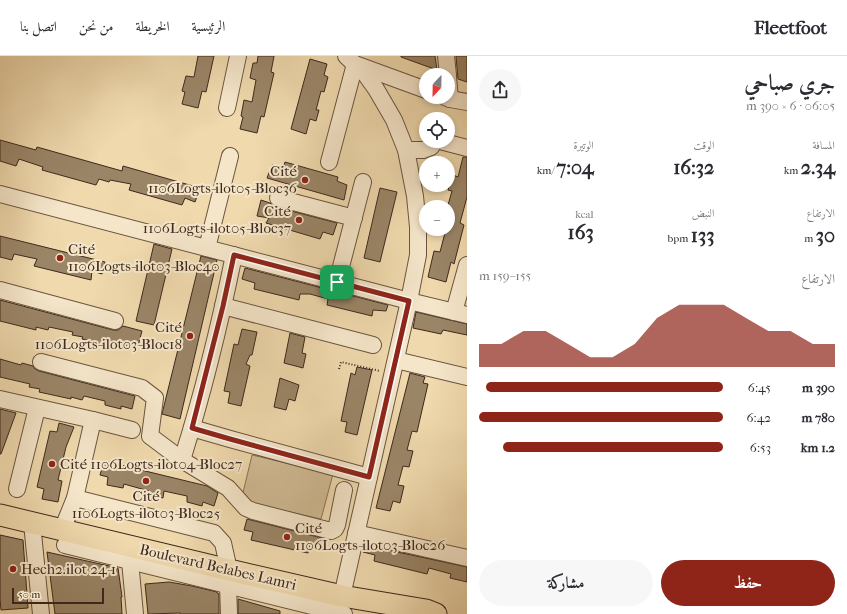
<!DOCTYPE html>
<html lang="ar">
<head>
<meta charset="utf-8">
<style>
  :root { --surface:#fff; --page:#f7f7f7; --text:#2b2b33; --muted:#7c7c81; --line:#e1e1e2; --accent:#8f2418 }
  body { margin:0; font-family:"IM FELL French Canon",Amiri,serif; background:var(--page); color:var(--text); direction:rtl; height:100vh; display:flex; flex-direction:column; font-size:15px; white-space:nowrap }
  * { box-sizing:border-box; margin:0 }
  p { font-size:13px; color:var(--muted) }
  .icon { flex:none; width:22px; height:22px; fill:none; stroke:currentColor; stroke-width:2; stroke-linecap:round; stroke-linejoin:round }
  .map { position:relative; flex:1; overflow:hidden; direction:ltr }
  .drawer { display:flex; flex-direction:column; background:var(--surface); width:380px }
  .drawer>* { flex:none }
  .needle { width:26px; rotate:202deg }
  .fabs { position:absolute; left:419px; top:12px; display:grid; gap:8px }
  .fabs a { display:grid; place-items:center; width:36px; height:36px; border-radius:50%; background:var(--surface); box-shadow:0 2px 6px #0003; font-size:20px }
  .scale { position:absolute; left:12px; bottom:10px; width:92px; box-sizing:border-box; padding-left:4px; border:2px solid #3e291c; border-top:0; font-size:11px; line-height:14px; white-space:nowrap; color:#3e291c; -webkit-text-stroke:3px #f5e6ca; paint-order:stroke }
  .pin { position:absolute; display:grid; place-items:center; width:34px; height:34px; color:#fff; margin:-17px; border-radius:8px; box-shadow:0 2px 6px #0006 }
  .round { display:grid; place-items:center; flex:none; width:42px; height:42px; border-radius:21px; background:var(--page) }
  .summary { display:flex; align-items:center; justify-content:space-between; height:68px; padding:0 12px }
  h1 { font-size:22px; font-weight:700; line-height:30px }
  .metrics { display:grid; grid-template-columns:repeat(3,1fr); gap:6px; height:68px; padding:4px 12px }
  .metrics div { display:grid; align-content:center }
  .metrics b { font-size:20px; font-weight:700 }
  .metrics small { font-size:11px; font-weight:400 }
  .metrics p { font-size:11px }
  .chart { height:112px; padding:8px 12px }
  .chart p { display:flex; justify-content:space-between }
  .chart svg { width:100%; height:72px; margin-top:4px; fill:var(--accent); opacity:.7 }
  .cta { display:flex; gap:8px; margin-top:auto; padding:8px 12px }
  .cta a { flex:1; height:46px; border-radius:24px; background:var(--accent); color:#fff; font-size:16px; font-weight:700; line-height:46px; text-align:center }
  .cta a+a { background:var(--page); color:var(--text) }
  ul { padding:0 12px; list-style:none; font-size:13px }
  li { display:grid; grid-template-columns:64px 48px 1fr; align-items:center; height:30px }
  li i { height:10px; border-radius:5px; background:var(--accent) }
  header { display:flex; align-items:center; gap:24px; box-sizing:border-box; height:56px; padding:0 20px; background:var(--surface); border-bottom:1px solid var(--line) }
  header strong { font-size:19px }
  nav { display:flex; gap:22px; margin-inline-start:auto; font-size:14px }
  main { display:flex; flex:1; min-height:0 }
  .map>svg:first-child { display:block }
  .green { fill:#d1bb94; stroke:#887258 }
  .building { fill:#9a8567; stroke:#3e291c }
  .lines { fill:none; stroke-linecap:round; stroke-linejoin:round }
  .minor-casing { stroke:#6a5540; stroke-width:18 }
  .major-casing { stroke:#3e291c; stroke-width:23 }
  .path { stroke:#3e291c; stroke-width:2; stroke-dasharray:1 2; stroke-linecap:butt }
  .minor { stroke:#f5e6ca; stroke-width:16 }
  .major { stroke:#efd9ad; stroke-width:21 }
  .route-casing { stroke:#fff; stroke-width:8 }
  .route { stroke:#8f2418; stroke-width:5 }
  .poi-dot { fill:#8f2418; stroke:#f5e6ca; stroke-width:1.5 }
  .labels { text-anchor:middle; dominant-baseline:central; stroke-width:4; stroke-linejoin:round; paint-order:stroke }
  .poi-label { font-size:15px; fill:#3e291c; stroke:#f5e6ca; text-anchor:start }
  .street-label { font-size:15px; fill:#3e291c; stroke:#f5e6ca }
</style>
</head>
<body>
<header>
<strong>Fleetfoot</strong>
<nav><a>الرئيسية</a><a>الخريطة</a><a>من نحن</a><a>اتصل بنا</a></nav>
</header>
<main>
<section class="drawer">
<div class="summary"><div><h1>جري صباحي</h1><p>06:05 · 6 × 390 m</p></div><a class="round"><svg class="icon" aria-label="share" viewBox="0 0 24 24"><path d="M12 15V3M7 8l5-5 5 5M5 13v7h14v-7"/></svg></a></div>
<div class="metrics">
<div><p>المسافة</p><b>2.34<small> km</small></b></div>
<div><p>الوقت</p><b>16:32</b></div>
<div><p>الوتيرة</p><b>7:04<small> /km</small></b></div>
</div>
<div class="metrics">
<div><p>الارتفاع</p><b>30<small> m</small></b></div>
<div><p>النبض</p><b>133<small> bpm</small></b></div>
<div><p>kcal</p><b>163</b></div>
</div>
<div class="chart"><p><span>الارتفاع</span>155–159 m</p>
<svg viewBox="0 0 160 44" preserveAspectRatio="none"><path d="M0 44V30L10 30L20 22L30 22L40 30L50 38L60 38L70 30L80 14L90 6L100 6L110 6L120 14L130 22L140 22L150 30L160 30V44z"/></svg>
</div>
<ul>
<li><b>390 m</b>6:45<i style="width:97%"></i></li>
<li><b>780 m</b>6:42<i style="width:100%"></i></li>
<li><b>1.2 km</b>6:53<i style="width:90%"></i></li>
</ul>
<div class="cta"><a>حفظ</a><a>مشاركة</a></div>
</section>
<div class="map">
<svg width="467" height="558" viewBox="0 0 467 558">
  <rect width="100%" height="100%" fill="#efd9ad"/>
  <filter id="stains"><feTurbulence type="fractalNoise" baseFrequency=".005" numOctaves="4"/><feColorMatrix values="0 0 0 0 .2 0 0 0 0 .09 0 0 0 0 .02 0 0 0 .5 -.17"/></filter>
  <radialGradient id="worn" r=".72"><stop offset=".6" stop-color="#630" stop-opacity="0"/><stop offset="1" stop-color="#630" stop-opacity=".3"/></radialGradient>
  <!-- green -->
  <polygon class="green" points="252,399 333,418 321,463 241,445"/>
  <!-- building -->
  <g class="building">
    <polygon points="198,0 214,0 206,36 202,35 198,52 182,48 185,36 182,35 186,20 194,21"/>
    <polygon points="258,0 274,0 271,16 274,17 264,61 261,60 257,77 240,73 243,61 241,60 244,44 252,46 256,24 250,22 253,7 257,7"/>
    <polygon points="401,0 435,0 437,14 401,1"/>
    <polygon points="456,0 467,0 467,26 458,23"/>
    <polygon points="310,3 327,8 324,19 328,21 324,36 321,35 316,54 319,54 316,65 310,63 306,78 291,73"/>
    <polygon points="0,84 36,94 37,91 122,115 123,110 200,132 195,146 185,142 182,149 129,134 131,128 110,124 109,126 99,123 96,129 42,114 43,111 19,103 16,110 0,105"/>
    <polygon points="463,101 467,101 467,141 460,167 464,169 454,208 451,206 446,226 428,221 434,195 440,196 446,173 448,173 448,149 452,135 448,134 453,119 458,121"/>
    <polygon points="285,106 338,121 337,125 347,129 344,144 267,122 272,109 283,112"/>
    <polygon points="380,132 397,136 380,206 364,202"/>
    <polygon points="261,144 270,147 272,149 276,151 337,167 333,179 323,176 320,183 266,167 269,162 257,160"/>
    <polygon points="0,180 105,206 102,218 92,215 91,224 34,210 37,203 14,198 12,204 0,201"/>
    <polygon points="154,188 172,193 154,269 136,265"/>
    <polygon points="201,200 217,204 180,363 162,358"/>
    <polygon points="245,212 388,249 386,255 373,254 372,260 327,249 328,243 310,238 300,238 299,244 254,233 255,227 242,223"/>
    <polygon points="0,244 113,274 118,274 123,270 142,275 138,290 127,288 126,292 114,289 114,291 82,283 83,281 72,279 73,276 49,271 48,274 36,271 36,274 0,265"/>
    <polygon points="416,256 467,268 467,279 443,274 441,278 413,272"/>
    <polygon points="242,273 257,276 252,299 250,299 246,308 250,310 241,350 228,347 230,336 224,335 234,288 238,289"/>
    <polygon points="290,277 305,281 302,297 306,298 303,312 284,307"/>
    <polygon points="0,303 21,309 22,307 33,310 35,313 39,315 135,340 132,353 121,350 121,353 105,349 105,345 84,340 82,344 71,341 71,343 39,336 40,333 29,331 30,328 0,321"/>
    <polygon points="357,311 372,314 357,379 345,376 347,366 341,365 351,317 355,319"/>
    <polygon points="410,317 425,321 423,327 428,328 417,376 412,375 407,394 413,395 409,411 403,410 398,429 404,430 400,447 393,445 390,455 376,452"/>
    <polygon points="280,322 299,329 295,345 289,343 286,354 274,351"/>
    <polygon points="0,353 16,357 1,398 0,398"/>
    <polygon points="59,367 74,371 66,391 58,424 62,425 58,446 42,443 44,433 37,431 50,375 57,376"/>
    <polygon points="104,405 207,430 218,437 214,450 203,446 202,450 187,446 187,440 164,435 163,442 148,438 149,435 124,428 123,432 107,429 108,421 100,419"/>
    <polygon points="247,463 322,482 320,490 310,487 308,497 251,484 253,476 244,474"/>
    <polygon points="0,479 23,484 28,552 1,554 0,543"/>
    <polygon points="365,489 467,511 467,526 450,522 451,518 429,512 427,518 374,505 375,499 363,496"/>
    <polygon points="47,496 118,512 122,541 121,541 122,558 55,558"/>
    <polygon points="169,526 192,530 217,536 217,537 219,538 219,558 180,558 180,557 148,558 145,528"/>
    <polygon points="238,543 280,555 280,558 238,558"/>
  </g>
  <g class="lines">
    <defs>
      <g id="minor">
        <polyline points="446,0 448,19"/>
        <polyline points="448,21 450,43"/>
        <polyline points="445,41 450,43 467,46"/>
        <polyline points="227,52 238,0"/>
        <polyline points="440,85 467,92"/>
        <polyline points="406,94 423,94 431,91 435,85"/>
        <polyline points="329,106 355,8 426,34"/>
        <polyline points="0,138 409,245 467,259"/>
        <polyline points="278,142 354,162"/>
        <polyline points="207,192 230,100"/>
        <polyline points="337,226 363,126"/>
        <polyline points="0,234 115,265"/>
        <polyline points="223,250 373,289"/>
        <polyline points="454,256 467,209"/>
        <polyline points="396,304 467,321"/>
        <polyline points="41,306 142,332 155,342 150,380 182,404 228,432 246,452 253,455 331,475 335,473 337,469 344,434"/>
        <polyline points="0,343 93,364 132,374"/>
        <polyline points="192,372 230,383 369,421"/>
        <path d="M182,404C203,337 220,268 234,199"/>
        <polyline points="17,433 37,352"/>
        <polyline points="75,442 214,477 223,487 229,514"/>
        <polyline points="32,467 41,558"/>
        <polyline points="62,474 75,442 93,364"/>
        <polyline points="356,477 467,502"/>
        <polyline points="65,489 344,558"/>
        <polyline points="130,505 135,558"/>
        <polyline points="228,529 229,558"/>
        <polyline points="342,540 409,245 418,199 418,171 415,140 406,94 394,64 376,33 366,19 346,0"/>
      </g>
      <polyline id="major" points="0,459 229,514 342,540 426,554 436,558"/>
    </defs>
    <!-- minor casing -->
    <use href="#minor" class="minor-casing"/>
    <!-- major casing -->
    <use href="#major" class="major-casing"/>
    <!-- path -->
    <polyline class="path" points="339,313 341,306 380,315"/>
    <!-- minor -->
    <use href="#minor" class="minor"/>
    <!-- major -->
    <use href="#major" class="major"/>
  </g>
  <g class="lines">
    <defs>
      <polygon id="route" points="234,199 409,245 369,421 230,383 192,372 223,250"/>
    </defs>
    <!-- route casing -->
    <use href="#route" class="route-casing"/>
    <!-- route -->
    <use href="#route" class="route"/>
  </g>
  <!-- markers -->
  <g class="poi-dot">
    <circle cx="305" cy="124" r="4"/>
    <circle cx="299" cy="164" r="4"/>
    <circle cx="60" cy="202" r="4"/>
    <circle cx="190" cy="280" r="4"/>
    <circle cx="52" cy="408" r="4"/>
    <circle cx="146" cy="425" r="4"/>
    <circle cx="287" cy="481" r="4"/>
    <circle cx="13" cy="513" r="4"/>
  </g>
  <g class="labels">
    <!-- poi labels -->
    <g class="poi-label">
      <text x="297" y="115" text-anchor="end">Cité<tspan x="297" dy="17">1106Logts-ilot05-Bloc36</tspan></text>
      <text x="291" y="155" text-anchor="end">Cité<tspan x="291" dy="17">1106Logts-ilot05-Bloc37</tspan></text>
      <text x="68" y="193">Cité<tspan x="68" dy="17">1106Logts-ilot03-Bloc40</tspan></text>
      <text x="182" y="271" text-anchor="end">Cité<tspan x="182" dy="17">1106Logts-ilot03-Bloc18</tspan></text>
      <text x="60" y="408">Cité 1106Logts-ilot04-Bloc27</text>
      <text x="146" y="440" text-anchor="middle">Cité<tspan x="146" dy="17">1106Logts-ilot03-Bloc25</tspan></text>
      <text x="295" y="472">Cité<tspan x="295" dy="17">1106Logts-ilot03-Bloc26</tspan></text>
      <text x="21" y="513">Hech2.ilot 24-1</text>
    </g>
    <!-- street labels -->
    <g class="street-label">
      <text transform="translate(218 511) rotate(13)">Boulevard Belabes Lamri</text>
    </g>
  </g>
  <rect width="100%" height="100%" filter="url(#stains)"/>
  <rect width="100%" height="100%" fill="url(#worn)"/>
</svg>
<div class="fabs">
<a><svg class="needle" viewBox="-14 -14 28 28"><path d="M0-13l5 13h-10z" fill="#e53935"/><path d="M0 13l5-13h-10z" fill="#7c7c81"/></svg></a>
<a><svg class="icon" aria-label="locate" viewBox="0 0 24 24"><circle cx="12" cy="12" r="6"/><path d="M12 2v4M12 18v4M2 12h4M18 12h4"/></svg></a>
<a>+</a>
<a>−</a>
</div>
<div class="scale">50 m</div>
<div class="pin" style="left:337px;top:226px;background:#1e9e55"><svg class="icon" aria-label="arrive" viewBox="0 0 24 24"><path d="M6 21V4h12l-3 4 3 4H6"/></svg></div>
</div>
</main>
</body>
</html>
